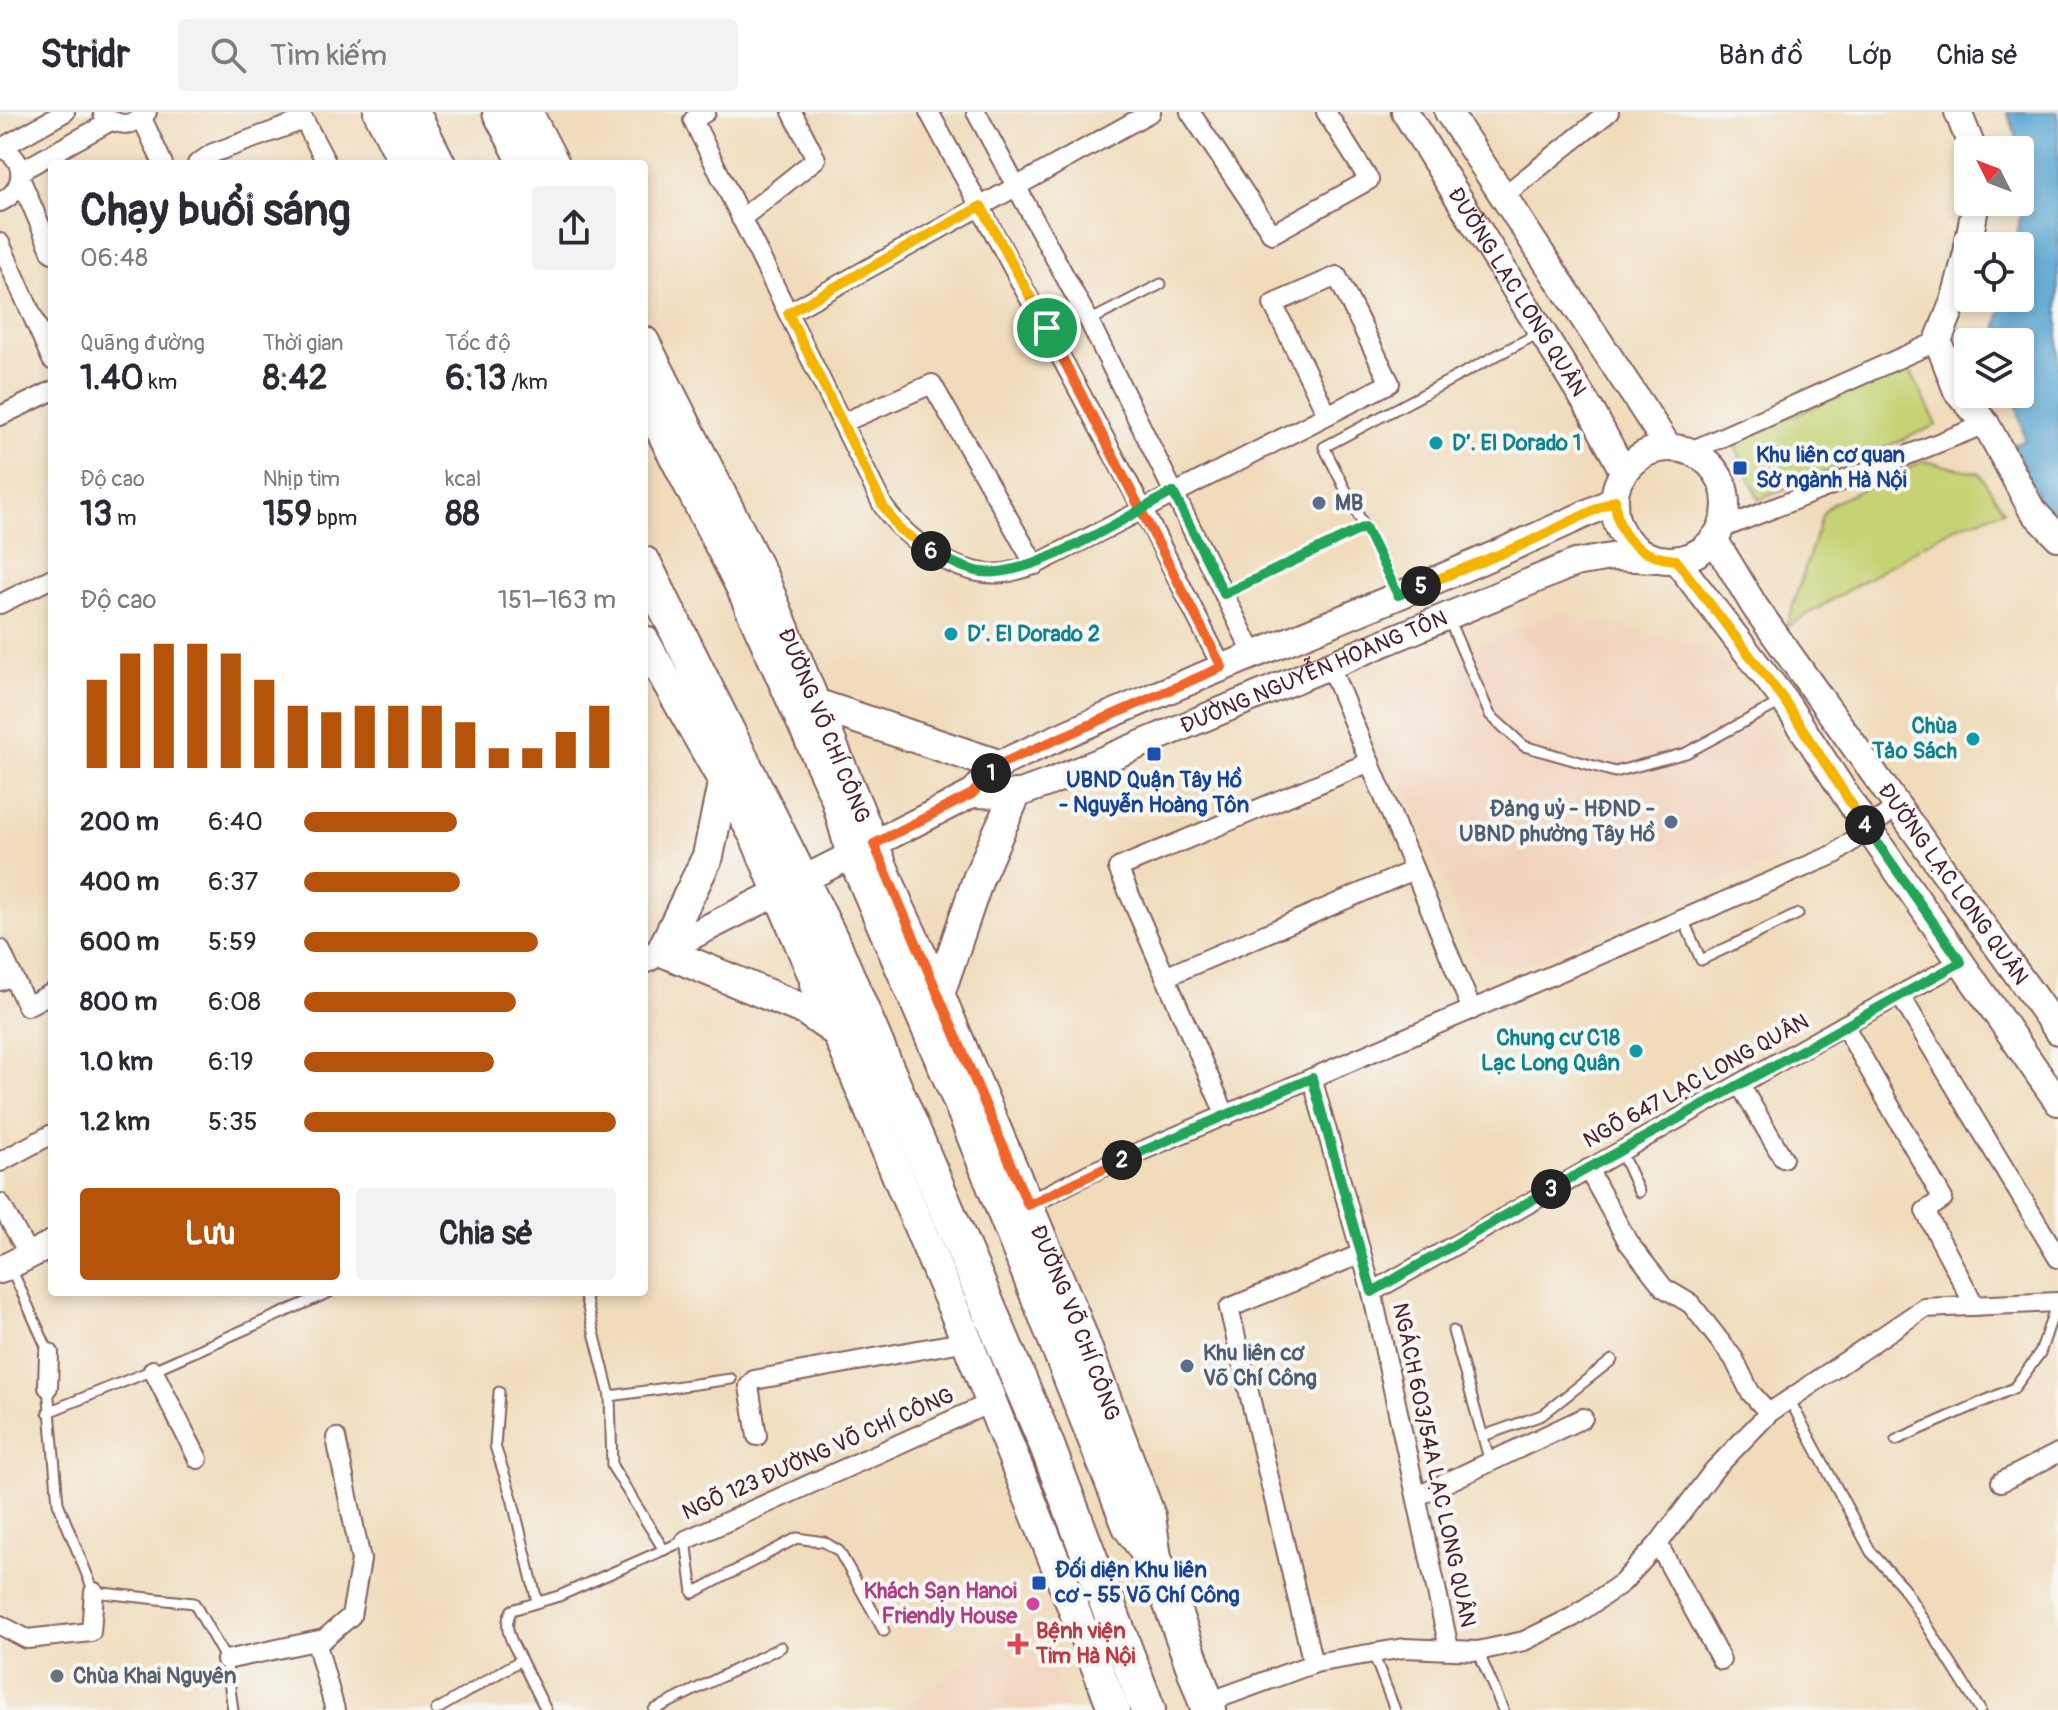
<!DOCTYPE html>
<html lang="vi">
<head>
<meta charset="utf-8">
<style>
  :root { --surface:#fff; --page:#f2f2f3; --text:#2b2b33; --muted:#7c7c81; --line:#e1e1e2; --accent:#b45309 }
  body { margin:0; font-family:Pangolin,sans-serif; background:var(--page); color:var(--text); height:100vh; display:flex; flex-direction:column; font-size:30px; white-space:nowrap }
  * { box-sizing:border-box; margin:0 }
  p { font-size:26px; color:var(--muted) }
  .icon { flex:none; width:44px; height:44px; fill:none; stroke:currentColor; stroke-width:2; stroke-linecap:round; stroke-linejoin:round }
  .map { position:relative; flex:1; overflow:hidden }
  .side { position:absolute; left:48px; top:48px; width:600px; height:1136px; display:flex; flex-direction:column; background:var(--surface); border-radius:8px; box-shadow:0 4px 12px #0003 }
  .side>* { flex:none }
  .needle { width:52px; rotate:312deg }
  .controls { position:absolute; left:1954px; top:24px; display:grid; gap:16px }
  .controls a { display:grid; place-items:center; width:80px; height:80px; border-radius:8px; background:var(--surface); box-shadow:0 4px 12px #0003; font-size:40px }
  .pin { position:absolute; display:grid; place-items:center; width:68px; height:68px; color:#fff; margin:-34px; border:4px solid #fff; border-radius:50%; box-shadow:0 2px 8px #0007 }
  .km { position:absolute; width:40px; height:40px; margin:-20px; border-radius:50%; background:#222; color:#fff; font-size:22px; line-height:40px; text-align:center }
  .round { display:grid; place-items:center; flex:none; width:84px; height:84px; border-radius:8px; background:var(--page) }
  .head { display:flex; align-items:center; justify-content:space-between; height:136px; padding:0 32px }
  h1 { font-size:44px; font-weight:800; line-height:60px }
  .stats { display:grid; grid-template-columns:repeat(3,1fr); gap:12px; height:136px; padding:8px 32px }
  .stats div { display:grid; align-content:center }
  .stats b { font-size:34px; font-weight:800 }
  .stats small { font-size:22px; font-weight:400 }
  .stats p { font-size:22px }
  .chart { height:224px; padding:16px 32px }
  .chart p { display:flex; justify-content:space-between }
  .chart svg { width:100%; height:144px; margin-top:8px; stroke:var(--accent); stroke-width:6 }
  .action { display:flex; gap:16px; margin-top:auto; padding:16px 32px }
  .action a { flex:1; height:92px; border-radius:8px; background:var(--accent); color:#fff; font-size:32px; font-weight:800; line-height:92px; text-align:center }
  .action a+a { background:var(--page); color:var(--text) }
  ul { padding:0 32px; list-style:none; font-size:26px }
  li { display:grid; grid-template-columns:128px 96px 1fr; align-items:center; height:60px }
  li i { height:20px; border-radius:10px; background:var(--accent) }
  header { display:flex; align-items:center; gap:48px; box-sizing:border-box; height:112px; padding:0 40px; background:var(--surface); border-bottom:2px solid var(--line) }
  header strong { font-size:38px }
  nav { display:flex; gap:44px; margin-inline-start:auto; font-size:28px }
  .search { width:560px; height:72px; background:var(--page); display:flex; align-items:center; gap:20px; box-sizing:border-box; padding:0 28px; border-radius:8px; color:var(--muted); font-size:30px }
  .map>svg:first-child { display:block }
  .built { fill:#f2d4be }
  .green { fill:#c6d273; stroke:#88784f; stroke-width:2 }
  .water { fill:#57a4d0; stroke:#50627e; stroke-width:2 }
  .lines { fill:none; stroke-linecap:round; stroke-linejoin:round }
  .lane-casing { stroke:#84615d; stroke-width:13 }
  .street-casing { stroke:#84615d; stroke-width:22 }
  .secondary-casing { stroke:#84615d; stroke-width:30 }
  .primary-casing { stroke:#84615d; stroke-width:34 }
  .highway-casing { stroke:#84615d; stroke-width:38 }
  .lane { stroke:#fff; stroke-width:9 }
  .street { stroke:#fff; stroke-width:18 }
  .secondary { stroke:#fff; stroke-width:26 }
  .primary { stroke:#fff; stroke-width:30 }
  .highway { stroke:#fff; stroke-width:34 }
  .split-1-casing { stroke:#fff; stroke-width:16 }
  .split-2-casing { stroke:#fff; stroke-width:16 }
  .split-3-casing { stroke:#fff; stroke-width:16 }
  .split-4-casing { stroke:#fff; stroke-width:16 }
  .split-5-casing { stroke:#fff; stroke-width:16 }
  .split-6-casing { stroke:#fff; stroke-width:16 }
  .split-7-casing { stroke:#fff; stroke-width:16 }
  .split-1 { stroke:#f0652b; stroke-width:10 }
  .split-2 { stroke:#f0652b; stroke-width:10 }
  .split-3 { stroke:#22a559; stroke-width:10 }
  .split-4 { stroke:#22a559; stroke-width:10 }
  .split-5 { stroke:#f5b400; stroke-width:10 }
  .split-6 { stroke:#22a559; stroke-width:10 }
  .split-7 { stroke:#f5b400; stroke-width:10 }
  .culture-dot { fill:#0f9aa8; stroke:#f6f6f2; stroke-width:3 }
  .transit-dot { fill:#1a4fb4; stroke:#f6f6f2; stroke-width:3 }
  .service-dot { fill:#5c6f8a; stroke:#f6f6f2; stroke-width:3 }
  .hotel-dot { fill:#d1479c; stroke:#f6f6f2; stroke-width:3 }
  .health-dot { fill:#e0444e; stroke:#f6f6f2; stroke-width:3 }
  .worship-dot { fill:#6b7280; stroke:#f6f6f2; stroke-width:3 }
  .labels { text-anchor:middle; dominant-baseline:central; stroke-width:8; stroke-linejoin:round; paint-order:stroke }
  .street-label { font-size:22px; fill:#4a1f2b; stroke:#f6f6f2 }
  .culture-label { font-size:22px; font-weight:bold; fill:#0d838f; stroke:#f6f6f2; text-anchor:start }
  .transit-label { font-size:22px; font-weight:bold; fill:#164399; stroke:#f6f6f2; text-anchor:start }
  .service-label { font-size:22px; font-weight:bold; fill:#4e5e75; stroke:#f6f6f2; text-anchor:start }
  .hotel-label { font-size:22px; font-weight:bold; fill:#b23c85; stroke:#f6f6f2; text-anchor:end }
  .health-label { font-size:22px; font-weight:bold; fill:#be3a42; stroke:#f6f6f2; text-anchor:start }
  .worship-label { font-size:22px; font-weight:bold; fill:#5b616d; stroke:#f6f6f2; text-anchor:start }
</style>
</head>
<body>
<header>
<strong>Stridr</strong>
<div class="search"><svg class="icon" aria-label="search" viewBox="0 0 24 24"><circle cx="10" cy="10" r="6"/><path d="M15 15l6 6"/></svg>Tìm kiếm</div>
<nav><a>Bản đồ</a><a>Lớp</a><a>Chia sẻ</a></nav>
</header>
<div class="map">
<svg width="2058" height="1598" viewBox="0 0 2058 1598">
  <rect width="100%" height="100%" fill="#f6f6f2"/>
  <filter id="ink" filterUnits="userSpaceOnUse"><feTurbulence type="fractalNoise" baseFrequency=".0125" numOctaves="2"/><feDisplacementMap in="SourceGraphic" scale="16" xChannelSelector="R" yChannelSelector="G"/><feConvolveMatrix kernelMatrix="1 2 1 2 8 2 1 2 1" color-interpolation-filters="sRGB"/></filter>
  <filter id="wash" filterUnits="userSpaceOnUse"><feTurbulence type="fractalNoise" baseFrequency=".006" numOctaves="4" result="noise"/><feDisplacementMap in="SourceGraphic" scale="32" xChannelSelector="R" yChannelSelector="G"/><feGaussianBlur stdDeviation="1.8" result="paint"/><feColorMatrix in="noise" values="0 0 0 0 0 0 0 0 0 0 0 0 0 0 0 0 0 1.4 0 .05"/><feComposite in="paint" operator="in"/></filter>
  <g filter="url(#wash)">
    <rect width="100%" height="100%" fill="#f0dcbb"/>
    <!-- built -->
    <g class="built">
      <polygon points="1560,499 1716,538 1816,696 1807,734 1512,857 1474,844 1390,636 1404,564"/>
      <polygon points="1033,1506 1069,1598 902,1598 952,1559"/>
    </g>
    <!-- green -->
    <g class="green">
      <polygon points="1907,252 1937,313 1759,388 1734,331"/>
      <polygon points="1924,349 1979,361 2004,398 1953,416 1786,515 1823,401 1831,392"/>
    </g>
    <!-- water -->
    <path class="water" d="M2007,0H2058V409L2043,396L2013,332L2025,328L2014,282H2020V230H2001L1997,214L2004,186H2020V134H2016C2022,80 2030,51 2007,0Z"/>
  </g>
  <g filter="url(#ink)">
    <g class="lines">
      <defs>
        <g id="lane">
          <polyline points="1089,209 1161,172"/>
          <polyline points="1397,480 1324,335 1539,221"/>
          <polyline points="1224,482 1365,415"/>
          <polyline points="1448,506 1490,603 1524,634 1615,660 1686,641 1781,590"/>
          <polyline points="1683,807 1701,848 1798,802"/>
          <polyline points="1620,1038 1639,1080"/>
          <polyline points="11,1156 49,1241"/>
          <polyline points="584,1180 610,1284 612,1354 664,1438"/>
          <polyline points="1453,1219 1490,1350"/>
          <polyline points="48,1275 58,1391 94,1480 194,1491 226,1548 233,1598"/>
          <polyline points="499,1280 495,1334 512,1386 537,1489"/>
          <polyline points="610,1284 731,1267"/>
          <polyline points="1789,1287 1871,1440 1903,1475 1980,1598"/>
          <polyline points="48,1300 153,1258 330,1180"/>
          <polyline points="1483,1324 1542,1303 1612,1248"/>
          <polyline points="1896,1328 2014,1276 2040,1241 2057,1190"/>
          <polyline points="1478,1539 1503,1598"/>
          <polyline points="1373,1541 1395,1598"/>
          <polyline points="521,1548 546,1598"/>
          <path d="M436,1598L521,1548C513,1531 501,1516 512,1498L559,1484L686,1428L693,1481L797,1426L824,1430L839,1439L884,1519"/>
          <polyline points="654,1598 781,1535"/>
        </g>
        <g id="street">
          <path d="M706,0L693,8L883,394C908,430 958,466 1004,461C1014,460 1025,455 1035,453L1390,271L1337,164L1273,192L1327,302"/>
          <polyline points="929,0 1142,396 1222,555"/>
          <polyline points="976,0 1089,209 1253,541"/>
          <polyline points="1190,0 1272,122 1369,68 1326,0"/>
          <path d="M103,2C118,15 133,16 147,0"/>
          <polyline points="142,6 163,52"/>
          <path d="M0,36C28,46 26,79 0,90"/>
          <polyline points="1,36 65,0"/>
          <polyline points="197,52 213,41 304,8 327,52"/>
          <polyline points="21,59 111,9"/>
          <polyline points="21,68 52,141"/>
          <polyline points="1502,85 1609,0"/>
          <polyline points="741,107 816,47 792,0"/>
          <polyline points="0,131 52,248"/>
          <polyline points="788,201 1151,0"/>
          <polyline points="0,304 52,279"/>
          <polyline points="842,311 932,272 1035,453"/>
          <polyline points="1691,339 1938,229"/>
          <polyline points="1721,417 1986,312"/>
          <polyline points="0,492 52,466"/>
          <polyline points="1329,552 1472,898"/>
          <polyline points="0,837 12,863 0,869"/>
          <polyline points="12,863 27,894 52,881"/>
          <polyline points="1165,865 1414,758"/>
          <polyline points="1900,883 2058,1146"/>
          <polyline points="1844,913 1943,1087 1925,1099 1975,1194"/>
          <polyline points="1312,966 1372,1180 1449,1536"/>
          <polyline points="1740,973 1783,1046"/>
          <polyline points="1226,1004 1118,756 1370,650"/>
          <polyline points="0,1050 52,1022"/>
          <polyline points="1588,1057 1628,1130 1664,1176 1691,1192 1734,1247 1750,1280 1769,1301"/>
          <polyline points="0,1091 29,1143"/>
          <polyline points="1028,1093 1090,1061 1835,742 1899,693"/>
          <polyline points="1372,1180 1844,913 1961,850"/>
          <polyline points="153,1258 198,1347"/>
          <polyline points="48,1275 49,1241"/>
          <polyline points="757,1324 749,1274 754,1268 967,1229"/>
          <polyline points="2001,1370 2058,1341"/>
          <polyline points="1418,1384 1583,1306"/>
          <polyline points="686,1428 992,1290"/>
          <polyline points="1658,1432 1721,1548"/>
          <polyline points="0,1513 27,1527 91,1520 94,1480"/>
          <polyline points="316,1529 335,1598"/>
          <polyline points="226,1548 324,1527 351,1504 361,1448 336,1326"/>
          <polyline points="1313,1552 1229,1196 1361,1142"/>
          <polyline points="1206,1591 1315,1551 1404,1536 1478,1539 1524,1529 1573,1505 1622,1471 1658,1432 1714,1358 1769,1301 1924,1196 2058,1190"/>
        </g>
        <g id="secondary">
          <path id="s1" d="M1405,0L1593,302L1624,361"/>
          <polyline points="1448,0 1669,336"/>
          <polyline points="1958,0 1973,38"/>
          <polyline points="1968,134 1976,90"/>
          <polyline points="1968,137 1955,186 1938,229 1957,279 1986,312 2032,398 2058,425"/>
          <circle cx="1670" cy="392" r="56"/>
          <path id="s2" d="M1714,427L1755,495L2058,919"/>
          <polyline points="1676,448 1784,588 1868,717 2058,990"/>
          <path id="s3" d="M972,682L1015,683L1048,671L1575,451L1611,445L1658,447"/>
          <path d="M644,848L972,682L998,653C1201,558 1413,485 1615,388"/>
          <polyline points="0,1158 52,1132"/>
        </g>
        <g id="primary">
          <polyline points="379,0 405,52"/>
          <polyline points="527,0 554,52"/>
          <path id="s4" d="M644,230L763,466L898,793L939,882L1075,1206L1150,1404L1157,1453"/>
          <polyline points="644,529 755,724 967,1229 1114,1598"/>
          <polyline points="818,593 998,653"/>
          <polyline points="724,667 708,744 662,839 805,898 837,920"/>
          <polyline points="939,882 978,767 1015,683"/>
        </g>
        <g id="highway">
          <polyline points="412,0 438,52"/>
          <polyline points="500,0 527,52"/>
          <polyline points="644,280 743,474 838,685 854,742 960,988 1130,1414 1157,1453 1209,1598"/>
          <polyline points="644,452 836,838 1046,1331 1148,1598"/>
          <polyline points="817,872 836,838"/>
        </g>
      </defs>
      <!-- lane casing -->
      <use href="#lane" class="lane-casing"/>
      <!-- street casing -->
      <use href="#street" class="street-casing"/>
      <!-- secondary casing -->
      <use href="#secondary" class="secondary-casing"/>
      <!-- primary casing -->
      <use href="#primary" class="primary-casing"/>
      <!-- highway casing -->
      <use href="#highway" class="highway-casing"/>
      <!-- lane -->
      <use href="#lane" class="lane"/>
      <!-- street -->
      <use href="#street" class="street"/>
      <!-- secondary -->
      <use href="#secondary" class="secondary"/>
      <!-- primary -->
      <use href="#primary" class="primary"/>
      <!-- highway -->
      <use href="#highway" class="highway"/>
    </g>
  </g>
  <g class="lines" filter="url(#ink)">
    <defs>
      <polyline id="split-1" points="991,661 998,653 1222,555 1047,216"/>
      <polyline id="split-2" points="991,661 972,682 874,732 1028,1093 1122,1048"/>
      <polyline id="split-3" points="1122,1048 1312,966 1372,1180 1551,1077"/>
      <polyline id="split-4" points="1551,1077 1961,850 1865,713"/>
      <path id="split-5" d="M1421,474L1520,434L1615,388C1617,426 1639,445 1676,448L1784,588L1865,713"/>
      <path id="split-6" d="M931,439C946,447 965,458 982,460C1034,466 1125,405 1173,380L1224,482L1365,415L1398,483L1421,474"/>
      <polyline id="split-7" points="931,439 899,417 883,394 788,201 981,94 1047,216"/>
    </defs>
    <!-- split-1 casing -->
    <use href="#split-1" class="split-1-casing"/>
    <!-- split-2 casing -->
    <use href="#split-2" class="split-2-casing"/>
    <!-- split-3 casing -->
    <use href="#split-3" class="split-3-casing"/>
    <!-- split-4 casing -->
    <use href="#split-4" class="split-4-casing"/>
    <!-- split-5 casing -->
    <use href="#split-5" class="split-5-casing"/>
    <!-- split-6 casing -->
    <use href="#split-6" class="split-6-casing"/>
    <!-- split-7 casing -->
    <use href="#split-7" class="split-7-casing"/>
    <!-- split-1 -->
    <use href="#split-1" class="split-1"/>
    <!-- split-2 -->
    <use href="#split-2" class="split-2"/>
    <!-- split-3 -->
    <use href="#split-3" class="split-3"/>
    <!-- split-4 -->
    <use href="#split-4" class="split-4"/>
    <!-- split-5 -->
    <use href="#split-5" class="split-5"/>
    <!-- split-6 -->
    <use href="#split-6" class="split-6"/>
    <!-- split-7 -->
    <use href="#split-7" class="split-7"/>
  </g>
  <!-- markers -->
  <g class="culture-dot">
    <circle cx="1436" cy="331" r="8"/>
    <circle cx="951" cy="522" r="8"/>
    <circle cx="1973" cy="627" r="8"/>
    <circle cx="1636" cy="939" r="8"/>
  </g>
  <g class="transit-dot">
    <rect x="1732" y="348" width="16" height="16" rx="4"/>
    <rect x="1146" y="634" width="16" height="16" rx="4"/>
    <rect x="1031" y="1463" width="16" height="16" rx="4"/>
  </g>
  <g class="service-dot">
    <circle cx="1319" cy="391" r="8"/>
    <circle cx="1671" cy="710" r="8"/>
    <circle cx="1187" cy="1254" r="8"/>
  </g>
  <circle class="hotel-dot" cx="1033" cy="1492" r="8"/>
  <path class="health-dot" d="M1014 1520h8v8h8v8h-8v8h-8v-8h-8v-8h8z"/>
  <circle class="worship-dot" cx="57" cy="1564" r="8"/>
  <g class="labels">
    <!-- street labels -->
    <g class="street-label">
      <text stroke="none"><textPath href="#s1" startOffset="212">ĐƯỜNG LẠC LONG QUÂN</textPath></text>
      <text stroke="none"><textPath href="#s3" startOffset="366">ĐƯỜNG NGUYỄN HOÀNG TÔN</textPath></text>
      <text stroke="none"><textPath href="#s4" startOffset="424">ĐƯỜNG VÕ CHÍ CÔNG</textPath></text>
      <text stroke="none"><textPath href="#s2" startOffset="420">ĐƯỜNG LẠC LONG QUÂN</textPath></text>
      <text transform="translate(1696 969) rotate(-29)">NGÕ 647 LẠC LONG QUÂN</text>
      <text stroke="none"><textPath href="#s4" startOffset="1072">ĐƯỜNG VÕ CHÍ CÔNG</textPath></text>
      <text transform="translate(818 1342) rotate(-24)">NGÕ 123 ĐƯỜNG VÕ CHÍ CÔNG</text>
      <text transform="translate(1434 1353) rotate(78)">NGÁCH 603/54A LẠC LONG QUÂN</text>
    </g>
    <!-- culture labels -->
    <g class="culture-label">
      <text x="1452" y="331">D’. El Dorado 1</text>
      <text x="967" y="522">D’. El Dorado 2</text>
      <text x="1957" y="614" text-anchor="end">Chùa<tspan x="1957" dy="25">Tảo Sách</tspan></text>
      <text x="1620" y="926" text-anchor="end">Chung cư C18<tspan x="1620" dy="25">Lạc Long Quân</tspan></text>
    </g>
    <!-- transit labels -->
    <g class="transit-label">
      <text x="1756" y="343">Khu liên cơ quan<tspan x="1756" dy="25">Sở ngành Hà Nội</tspan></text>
      <text x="1154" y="668" text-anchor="middle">UBND Quận Tây Hồ<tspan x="1154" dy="25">- Nguyễn Hoàng Tôn</tspan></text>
      <text x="1055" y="1458">Đối diện Khu liên<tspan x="1055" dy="25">cơ - 55 Võ Chí Công</tspan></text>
    </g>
    <!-- service labels -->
    <g class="service-label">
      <text x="1335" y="391">MB</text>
      <text x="1655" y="697" text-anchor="end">Đảng uỷ - HĐND -<tspan x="1655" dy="25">UBND phường Tây Hồ</tspan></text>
      <text x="1203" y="1241">Khu liên cơ<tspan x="1203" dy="25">Võ Chí Công</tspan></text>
    </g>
    <!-- hotel labels -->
    <g class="hotel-label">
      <text x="1017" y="1479">Khách Sạn Hanoi<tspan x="1017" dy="25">Friendly House</tspan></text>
    </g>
    <!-- health labels -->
    <g class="health-label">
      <text x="1036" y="1519">Bệnh viện<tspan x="1036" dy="25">Tim Hà Nội</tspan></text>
    </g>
    <!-- worship labels -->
    <g class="worship-label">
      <text x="73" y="1564">Chùa Khai Nguyên</text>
    </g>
  </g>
</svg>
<div class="controls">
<a><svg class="needle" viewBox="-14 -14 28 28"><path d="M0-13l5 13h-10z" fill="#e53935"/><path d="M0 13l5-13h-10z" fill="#7c7c81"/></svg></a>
<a><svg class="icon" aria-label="locate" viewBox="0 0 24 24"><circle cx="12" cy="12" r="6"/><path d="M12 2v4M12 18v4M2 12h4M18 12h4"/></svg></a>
<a><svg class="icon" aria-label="layers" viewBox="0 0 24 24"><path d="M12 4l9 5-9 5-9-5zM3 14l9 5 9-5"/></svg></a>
</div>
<div class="pin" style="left:1047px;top:216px;background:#1e9e55"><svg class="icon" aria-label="arrive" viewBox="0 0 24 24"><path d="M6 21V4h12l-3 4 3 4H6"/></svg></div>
<b class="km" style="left:991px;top:661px">1</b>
<b class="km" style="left:1122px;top:1048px">2</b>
<b class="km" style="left:1551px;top:1077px">3</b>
<b class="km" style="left:1865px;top:713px">4</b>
<b class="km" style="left:1421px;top:474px">5</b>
<b class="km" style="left:931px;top:439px">6</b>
<section class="side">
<div class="head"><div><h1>Chạy buổi sáng</h1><p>06:48</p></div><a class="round"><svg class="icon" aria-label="share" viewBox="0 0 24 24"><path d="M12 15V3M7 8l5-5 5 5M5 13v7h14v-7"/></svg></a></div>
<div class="stats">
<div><p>Quãng đường</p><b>1.40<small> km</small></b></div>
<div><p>Thời gian</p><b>8:42</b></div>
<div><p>Tốc độ</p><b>6:13<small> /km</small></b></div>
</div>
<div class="stats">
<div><p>Độ cao</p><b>13<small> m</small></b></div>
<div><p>Nhịp tim</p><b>159<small> bpm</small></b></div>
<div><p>kcal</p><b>88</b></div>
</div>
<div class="chart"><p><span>Độ cao</span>151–163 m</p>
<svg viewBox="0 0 160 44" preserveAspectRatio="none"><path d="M5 44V17M15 44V9M25 44V6M35 44V6M45 44V9M55 44V17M65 44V25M75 44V27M85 44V25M95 44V25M105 44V25M115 44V30M125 44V38M135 44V38M145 44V33M155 44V25"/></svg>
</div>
<ul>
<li><b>200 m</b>6:40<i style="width:49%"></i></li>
<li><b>400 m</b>6:37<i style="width:50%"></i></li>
<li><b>600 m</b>5:59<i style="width:75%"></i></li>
<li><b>800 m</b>6:08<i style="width:68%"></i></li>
<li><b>1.0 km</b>6:19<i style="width:61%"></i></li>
<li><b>1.2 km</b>5:35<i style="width:100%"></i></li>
</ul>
<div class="action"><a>Lưu</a><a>Chia sẻ</a></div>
</section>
</div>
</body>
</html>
